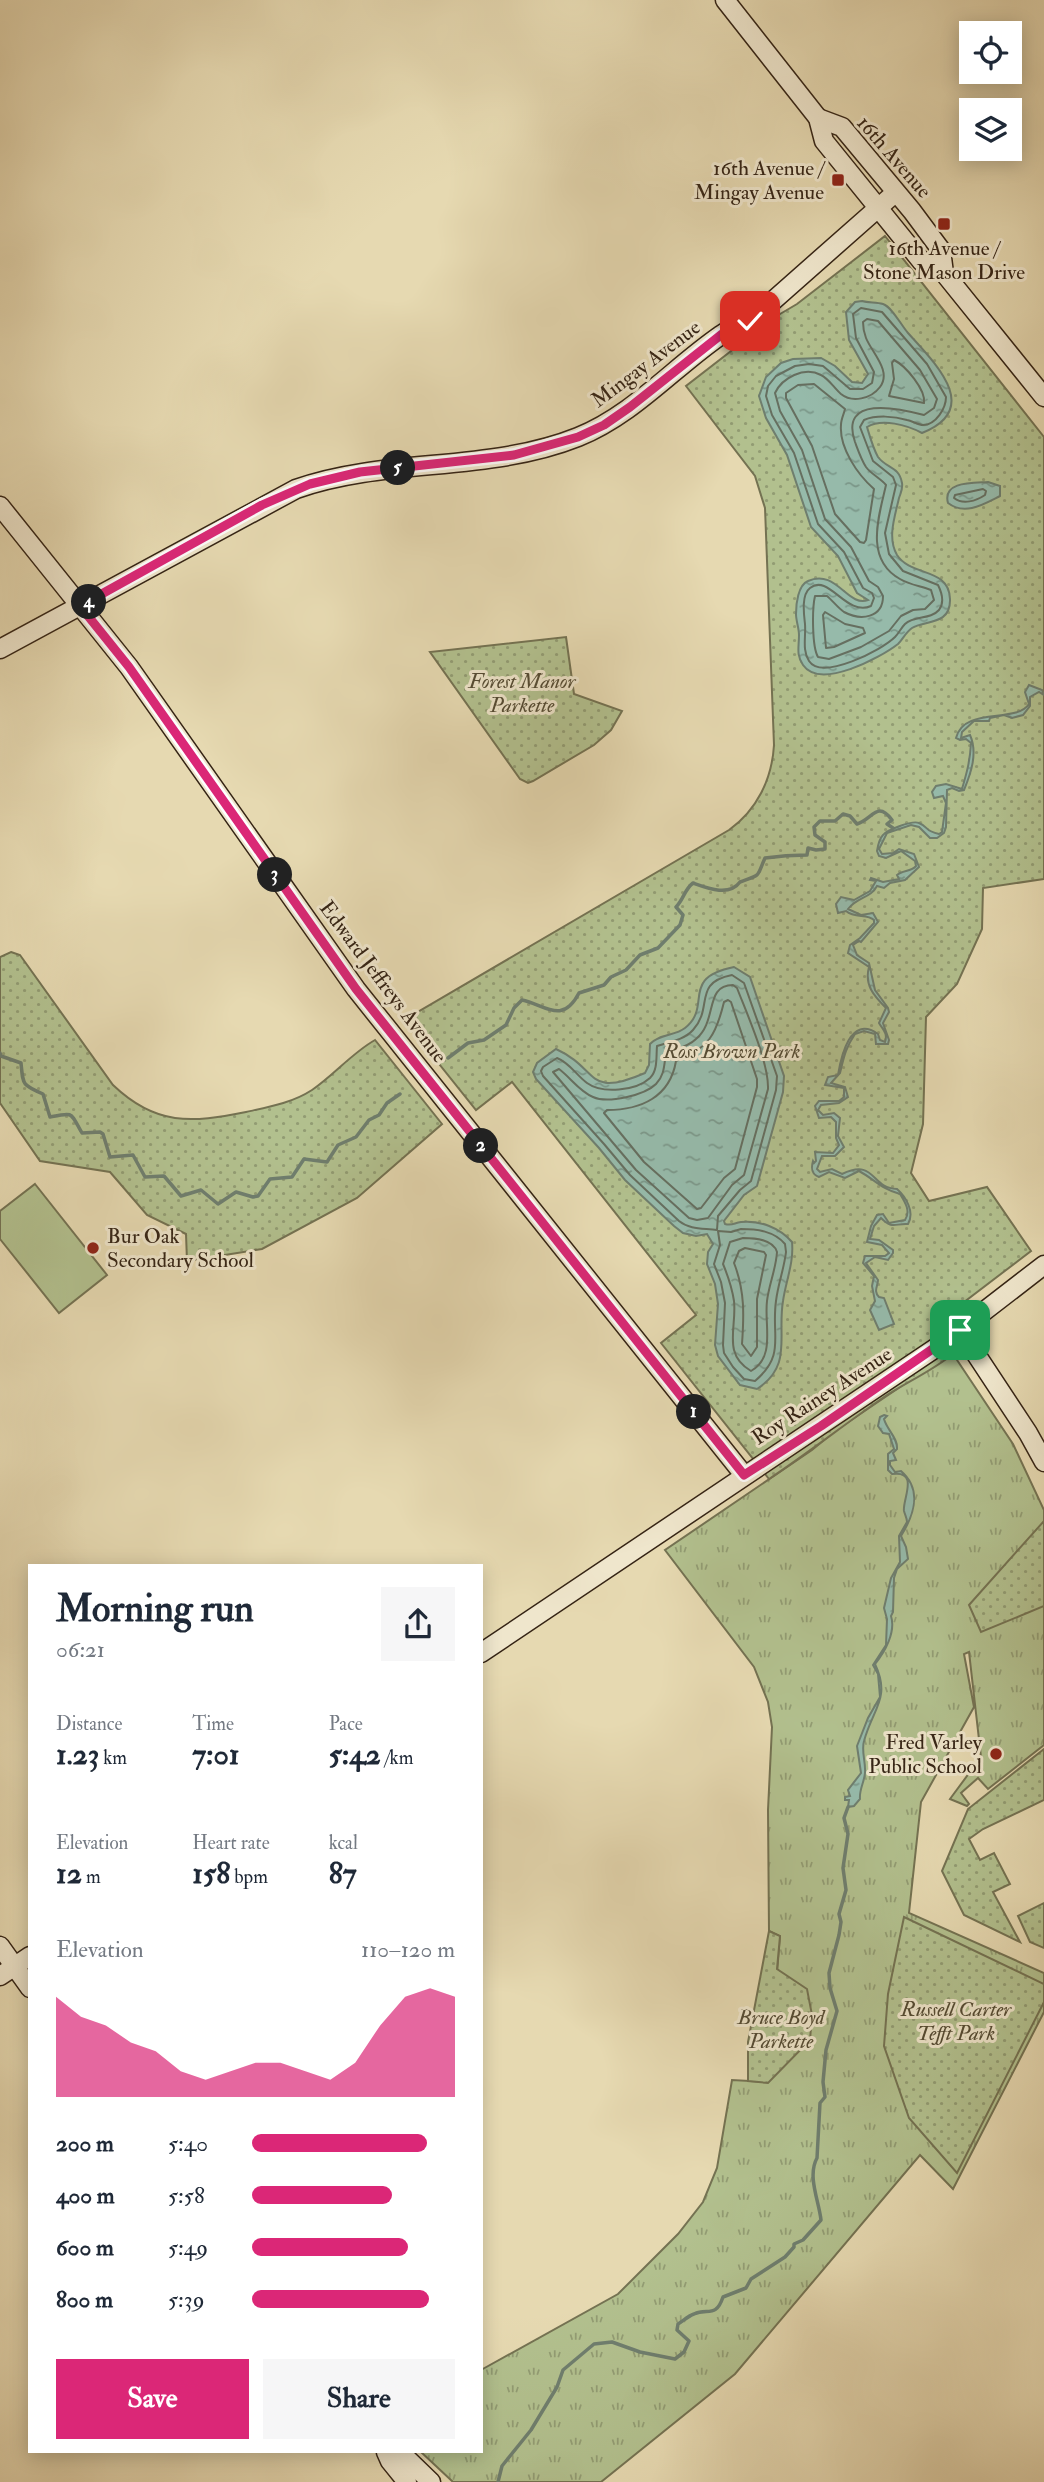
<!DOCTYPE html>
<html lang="en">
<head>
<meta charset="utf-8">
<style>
  :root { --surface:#fff; --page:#f6f6f7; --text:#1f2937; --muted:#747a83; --accent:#db2777 }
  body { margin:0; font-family:"IM FELL Double Pica",serif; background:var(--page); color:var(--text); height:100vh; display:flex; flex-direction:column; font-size:26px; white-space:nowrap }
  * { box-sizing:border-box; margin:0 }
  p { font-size:23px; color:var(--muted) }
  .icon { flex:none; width:38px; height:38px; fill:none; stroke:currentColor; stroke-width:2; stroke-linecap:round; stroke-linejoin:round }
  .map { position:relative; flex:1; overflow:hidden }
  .drawer { position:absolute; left:28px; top:1564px; width:455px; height:889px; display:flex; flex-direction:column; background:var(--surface); border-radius:0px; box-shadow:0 4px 18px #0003 }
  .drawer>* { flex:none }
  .fabs { position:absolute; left:959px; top:21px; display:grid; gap:14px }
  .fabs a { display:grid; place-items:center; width:63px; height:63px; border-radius:0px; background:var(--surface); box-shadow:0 4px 18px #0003; font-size:35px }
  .pin { position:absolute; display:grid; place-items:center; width:60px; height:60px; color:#fff; margin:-30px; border-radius:14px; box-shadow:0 4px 10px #0006 }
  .km { position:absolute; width:35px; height:35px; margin:-18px; border-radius:50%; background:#222; color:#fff; font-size:19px; line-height:35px; text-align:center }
  .round { display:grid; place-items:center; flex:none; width:74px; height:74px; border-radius:0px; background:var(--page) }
  .headline { display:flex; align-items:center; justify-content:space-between; height:119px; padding:0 28px }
  h1 { font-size:38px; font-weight:700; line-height:52px }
  .metrics { display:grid; grid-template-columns:repeat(3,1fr); gap:10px; height:119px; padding:7px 28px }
  .metrics div { display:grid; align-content:center }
  .metrics b { font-size:30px; font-weight:700 }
  .metrics small { font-size:19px; font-weight:400 }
  .metrics p { font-size:19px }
  .chart { height:196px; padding:14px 28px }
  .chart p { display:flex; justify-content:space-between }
  .chart svg { width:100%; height:126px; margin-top:7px; fill:var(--accent); opacity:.7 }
  .button { display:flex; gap:14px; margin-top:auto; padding:14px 28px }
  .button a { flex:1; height:80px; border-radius:0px; background:var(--accent); color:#fff; font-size:28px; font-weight:700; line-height:80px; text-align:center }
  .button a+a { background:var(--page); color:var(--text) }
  ul { padding:0 28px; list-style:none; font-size:23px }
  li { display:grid; grid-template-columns:112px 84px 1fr; align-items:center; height:52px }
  li i { height:18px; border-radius:9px; background:var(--accent) }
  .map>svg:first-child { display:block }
  .grass { fill:url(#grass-tufts); stroke:#747252; stroke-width:2 }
  .park { fill:url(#park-dots); stroke:#747252; stroke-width:2 }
  .garden { fill:#b2c08e; stroke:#747252; stroke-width:2 }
  .water { fill:url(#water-ripples); stroke:#6f7e6e; stroke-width:2 }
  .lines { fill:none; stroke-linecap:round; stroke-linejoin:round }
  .shore { stroke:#666f60; stroke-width:2 }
  .stream { stroke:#6f7e6e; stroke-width:3.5 }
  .secondary-casing { stroke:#352415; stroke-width:21 }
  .secondary { stroke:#efe6cc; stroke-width:18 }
  .route-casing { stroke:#fff; stroke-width:14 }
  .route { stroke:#db2777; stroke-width:9 }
  .poi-dot { fill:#8f2418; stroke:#efe6cc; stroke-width:2.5 }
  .labels { text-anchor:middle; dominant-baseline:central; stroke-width:6; stroke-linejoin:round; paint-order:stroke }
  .street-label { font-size:21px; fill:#352415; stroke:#efe6cc }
  .poi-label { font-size:21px; fill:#352415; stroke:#efe6cc; text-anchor:end }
  .park-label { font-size:21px; font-style:italic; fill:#544b33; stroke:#efe6cc }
</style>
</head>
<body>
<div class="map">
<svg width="1044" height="2482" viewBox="0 0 1044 2482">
  <defs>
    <pattern id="grass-tufts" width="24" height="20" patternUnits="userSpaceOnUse" patternTransform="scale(1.75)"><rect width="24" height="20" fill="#b2c08e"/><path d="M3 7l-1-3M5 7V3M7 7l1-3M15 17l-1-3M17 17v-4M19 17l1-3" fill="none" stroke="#929c73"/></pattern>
    <pattern id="park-dots" width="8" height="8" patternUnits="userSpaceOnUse" patternTransform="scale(1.75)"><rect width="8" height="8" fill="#b2c08e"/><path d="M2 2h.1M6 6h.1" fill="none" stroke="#929c73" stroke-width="1.8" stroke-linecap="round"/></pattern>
    <pattern id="water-ripples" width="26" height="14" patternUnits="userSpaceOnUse" patternTransform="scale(1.75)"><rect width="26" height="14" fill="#96baaa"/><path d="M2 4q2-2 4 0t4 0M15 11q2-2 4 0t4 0" fill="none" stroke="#7b9789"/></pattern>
  </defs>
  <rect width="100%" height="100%" fill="#e6d9b1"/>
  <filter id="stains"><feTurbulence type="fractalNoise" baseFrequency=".00286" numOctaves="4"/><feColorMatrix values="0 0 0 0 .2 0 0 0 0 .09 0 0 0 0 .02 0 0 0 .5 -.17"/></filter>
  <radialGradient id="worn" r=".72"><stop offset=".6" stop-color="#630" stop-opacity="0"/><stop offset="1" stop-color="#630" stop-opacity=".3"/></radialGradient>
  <!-- grass -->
  <polygon class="grass" points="953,1354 1013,1444 1044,1510 1044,1745 988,1789 978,1778 961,1793 969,1804 967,1806 950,1799 981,1757 969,1652 964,1654 974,1707 921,1802 909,1913 1044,1973 1044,2012 953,2189 920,2155 735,2374 601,2482 453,2482 421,2452 481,2452 481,2370 618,2294 678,2234 703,2202 717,2168 732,2080 768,2082 780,1936 769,1931 768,1810 772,1727 768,1702 754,1667 665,1550 812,1450 835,1431 906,1383"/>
  <!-- park -->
  <g class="park">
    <path d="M885,236L1044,437V879L983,888L982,929L957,984L926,1017L923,1124L911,1173L929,1201L987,1187L1031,1251L934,1325L953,1354C932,1371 907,1382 884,1397C845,1424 808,1453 769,1479L661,1343L696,1315L512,1082L476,1110L404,1020L729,830C757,810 772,779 774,745L765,508L755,476L686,386L775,317L797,304Z"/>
    <polygon points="566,637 574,694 622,711 611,730 594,745 533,781 528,783 520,779 430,652"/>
    <path d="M11,952L20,955L113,1085C156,1126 191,1123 246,1112C269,1107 292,1103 312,1090C334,1075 352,1053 375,1040L442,1124L357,1198L262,1249L187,1261L186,1234L147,1215L110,1172L40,1161L0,1103V957Z"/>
    <polygon points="1044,1521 1044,1606 981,1632 969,1605"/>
    <polygon points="1044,1749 1044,1800 983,1829 969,1839 980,1860 994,1853 1010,1884 993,1892 1020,1942 964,1915 942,1871 968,1809"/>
    <polygon points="1044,1903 1044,1948 1030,1942 1018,1916"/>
    <polygon points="904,1917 1044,1984 1044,2002 957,2173 909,2118 884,2046 888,1994"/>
    <polygon points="769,1931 780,1936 777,1969 807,1989 812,2015 810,2040 768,2083 748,2081 748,2042"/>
  </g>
  <!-- garden -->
  <polygon class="garden" points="35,1184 107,1275 59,1313 0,1239 0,1211"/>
  <!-- water -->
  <g class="water">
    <path d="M862,301C869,303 876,302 883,304C892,307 901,325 908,333C935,363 983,409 922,433C907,425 882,418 867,427C870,437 873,448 878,457C887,469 899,466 902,483C903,489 901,492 899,498C895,516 887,538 897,555C911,577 949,567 950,599C951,626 924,620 912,628C906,632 903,639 898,644C880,658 820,690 803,665C796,655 799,647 799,635C799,628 796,621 796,614C796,604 798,585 808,581C836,568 848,608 868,600L857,593L838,556L811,527L787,455L766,418L759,396L766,377L781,363L793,359L821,358L835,366L852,382L862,383L868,374L849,340L846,312L855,302Z"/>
    <path d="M988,482L1000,486V496C984,504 965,516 948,503C942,481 974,483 988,482Z"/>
    <path d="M1029,685L1042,690L1044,695L1039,692L1030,697V706L1023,715L1012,718L1004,715L990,718L989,721H974L962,732L961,738L970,735C978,753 971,773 964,790L959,791L952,788L947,790L946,827L944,833L937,838H930L919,827L911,825L887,833L879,849L882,854L893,853L899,849L914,854L919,867L905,880L890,883L884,888L877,886C871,898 857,897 848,909L861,915L873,913L878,922L861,942L859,941L853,945L857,955L869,963L875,990L888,1008L889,1012L883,1023L889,1040L888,1044H876L875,1034L864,1031L855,1034C845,1049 844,1057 840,1073L831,1083L845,1087L848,1097L839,1103L821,1105L818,1110L823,1115L834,1113L840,1118L838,1136L844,1147L835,1156H822L817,1169L820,1172L832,1169L842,1174C876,1158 870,1188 897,1189C906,1197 915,1212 908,1224C895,1223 893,1230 881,1218L874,1226L870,1239L879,1240L893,1250V1253L888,1260L875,1257L866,1263L878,1280C878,1286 873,1291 879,1297L884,1298L894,1324L879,1330L870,1310L875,1301L872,1286L874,1276L863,1263L865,1256H885L889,1253L882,1245L867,1242L871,1226L877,1215L883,1214L889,1223L905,1220C911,1211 905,1202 900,1194C881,1189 874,1179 859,1171L845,1178L829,1172L819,1177C811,1174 811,1168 813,1161L814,1163L816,1161L815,1152L833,1153L839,1145L836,1138V1122L831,1117L819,1118L815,1106L819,1101H839L844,1097V1088L825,1085L828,1077L838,1075C841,1057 850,1014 878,1034L880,1040L885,1042C888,1033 883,1030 879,1023L886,1008C874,996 864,985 869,967L848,953L850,945L860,938L874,923V920C867,913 855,919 846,911L838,913L836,904L841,897L854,900L870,891L876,881L870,880L871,878L883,882L899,879L897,875C903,870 911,872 916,866L915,861L901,851L886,858L879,856L877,851C878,845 879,839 883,835C887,830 912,820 919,823C929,827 924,831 939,834L942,832L946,803L943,796L934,798L932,792L936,786L946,784L962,789C967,772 970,761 971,743L966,739L960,740L956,738C964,706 1016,724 1029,704L1025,692Z"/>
    <path d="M734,967L750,977L784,1076L783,1092L757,1186L744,1195L724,1221L725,1224C732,1226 734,1223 741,1222C760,1220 780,1228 792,1242C794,1263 786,1280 783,1301C777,1336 793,1366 757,1389L740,1385L718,1356L715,1345L718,1304L715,1284L707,1264L708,1252L713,1244L707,1234L696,1236L683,1233L674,1226L625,1180L599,1148L536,1079L533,1072L537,1063L556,1049C600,1069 585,1099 645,1073L649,1065L650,1044C659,1034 675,1036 685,1028C713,1006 679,978 734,967Z"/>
    <path d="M884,1415L887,1416L884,1419C887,1430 898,1438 897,1449L893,1453L896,1460L890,1461V1465L895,1472L901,1471C923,1490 914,1515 901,1536L906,1547L908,1559L897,1569L894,1578L893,1612L891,1616C896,1632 885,1652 875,1664C891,1698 873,1708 864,1741C861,1751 866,1762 865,1773C864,1783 859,1790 860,1799L854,1806L848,1807L849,1800H845V1797L850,1796L848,1790L861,1773L857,1746L868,1718L880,1697L878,1674L873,1665L886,1645L887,1619L884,1608L891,1578L900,1562L899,1536L907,1522C907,1518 905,1515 904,1511C902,1500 920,1470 892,1474L888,1470V1454L894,1449L889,1434L883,1433L878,1426L880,1417Z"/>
  </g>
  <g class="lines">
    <!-- shore -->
    <g class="shore">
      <path d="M861,308L882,312L927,364L946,397C946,408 936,425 923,425C919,425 912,421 907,420C894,416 876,415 864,420L860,427L873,461L893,477L896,485L885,533L889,554L903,571L938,585C942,593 945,602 939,610C930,620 915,615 905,624C901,628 899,633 895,637C882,650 822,681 809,661C802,650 806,637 805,624C804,615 801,595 810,588C829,573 846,617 871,606L874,598L872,593L863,588L844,552L818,524L794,453L772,415L766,396L768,386L776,376L795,366L809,364L823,366L850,389H863L872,383L874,372L856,338L853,314Z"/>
      <path d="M867,319L878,321L920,370L937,399L934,408L924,415C898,408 839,395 855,442C858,450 861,459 866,467C871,474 880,478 886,485C879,516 864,559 900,579C910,585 921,586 931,590L934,600L925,609L913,610L901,616L889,631L861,647L829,659L818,657C812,647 812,609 815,596H827C833,601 838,608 844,612C861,621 883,618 883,596L878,587L869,581L851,547L825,519L802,450L780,411L775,393C782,378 804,366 821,375C829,379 834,388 841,394C852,403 871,399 880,387C892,371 872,353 866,338C864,333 863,328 863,322Z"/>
      <path d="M894,360C906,366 926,390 924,403L889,396L894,379L892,363Z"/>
      <path d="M814,384L845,409C844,414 841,419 841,425C839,448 858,475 874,489L866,540L864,543L860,542L835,514L812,446L786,398V393L798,385Z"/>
      <path d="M983,489L986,491L985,495C976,501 963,505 954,498L955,495Z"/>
      <polygon points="825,612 845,624 863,628 865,633 834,647 826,648 823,615"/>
      <path d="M732,975L744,983L777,1076L776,1090L751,1181L740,1190L718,1216L717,1230C704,1228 690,1230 679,1221L630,1175L604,1144L543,1076L541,1071L543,1067L557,1058C570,1063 576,1075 587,1083C602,1094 636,1091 650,1078C658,1070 656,1057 657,1046C669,1042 684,1040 693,1030C714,1007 692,983 732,975Z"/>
      <path d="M733,985L737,988C747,1014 769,1063 768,1089L744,1175L732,1185L708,1218L697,1220L689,1218L636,1170L553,1072L559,1069C571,1078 579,1091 593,1097C608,1104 645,1095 656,1084C665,1075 664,1064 666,1053C676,1049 688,1047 696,1039C718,1021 704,985 733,985Z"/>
      <path d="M728,1000L731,1002L757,1079V1087L735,1169L724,1178L701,1208L697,1209L644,1162L604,1113L607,1110C641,1110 670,1097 676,1061C709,1048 716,1035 724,1002Z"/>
      <path d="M741,1229C757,1229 774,1231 785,1244L786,1252C784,1269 778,1284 776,1301C771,1336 786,1355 755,1381L744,1379L733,1367L724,1353L723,1345L725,1303L721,1282L714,1264L720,1245L718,1231L731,1232Z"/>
      <path d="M743,1238C755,1238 773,1239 777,1252C776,1269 769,1284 767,1301C764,1325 776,1357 751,1371C722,1354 737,1328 734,1301C732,1288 728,1276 723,1264L730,1242Z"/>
      <path d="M745,1248L764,1252L766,1255L757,1299V1347L751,1356L742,1344C744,1316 745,1291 734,1263L739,1251Z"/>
    </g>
    <!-- stream -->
    <g class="stream">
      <path d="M0,1053L1,1056L21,1063C23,1085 22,1085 43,1094L50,1117C74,1112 70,1112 82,1133L100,1132L103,1134L110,1157L133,1155L145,1177L164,1176L181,1196L201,1190L218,1204L236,1192L253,1197L258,1196L270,1179L292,1177L304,1159L327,1162L338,1145L356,1137L369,1120L379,1115L387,1103L400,1094"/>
      <path d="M448,1058L468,1043L484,1040L506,1025L514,1008L522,1000C544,1004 562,1026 579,993L604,985L611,977L626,970L640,955L658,948L680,925L683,915L676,907C684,899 684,890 693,883C707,888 729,897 740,882C762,874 756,878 765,858C779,856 793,855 807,855L808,848L816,850L825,849V842L815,835L814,827L820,821H835L843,814L850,816L857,824C873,819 877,800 892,820L887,824L893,828"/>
      <path d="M498,2482L502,2466L531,2430L557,2387L563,2370L594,2344L612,2342L640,2352L675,2359L684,2352L689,2341L677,2330L678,2324C683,2321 688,2316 694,2314C708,2308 716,2318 723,2297L746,2288L751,2279L785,2257L794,2247V2244L803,2240L821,2220C819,2201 807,2176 817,2158L820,2103L825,2097L823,2082L826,2050L837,2011L830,1988L829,1973L839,1935L841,1922L839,1914L846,1890L843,1868L848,1834L844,1818L848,1807"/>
    </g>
    <defs>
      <g id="secondary">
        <polyline points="725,0 818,118 824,141 922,262 944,273 1044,397"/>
        <polyline points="818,118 842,127 912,211 941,250 944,273"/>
        <polyline points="0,506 129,667 356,989 744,1475"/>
        <path d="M0,649L296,489C387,457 488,473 578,437C633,415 673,368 721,335C729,329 740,325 750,321L895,193"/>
        <polyline points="960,1330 1028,1433 1044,1462"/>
        <polyline points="481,1653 943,1343 1044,1265"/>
        <polyline points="0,1946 30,1988"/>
        <polyline points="0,1976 30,1956"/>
        <polyline points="386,2452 390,2461 407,2482"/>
        <polyline points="400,2452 431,2482"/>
      </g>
    </defs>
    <!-- secondary casing -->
    <use href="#secondary" class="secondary-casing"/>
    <!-- secondary -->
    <use href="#secondary" class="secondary"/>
  </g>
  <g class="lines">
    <defs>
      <polyline id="route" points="750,321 722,334 630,407 604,425 578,437 514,455 360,472 310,484 262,505 80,606 129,667 356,989 744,1475 821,1426 960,1330"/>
    </defs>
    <!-- route casing -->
    <use href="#route" class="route-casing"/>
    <!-- route -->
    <use href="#route" class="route"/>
  </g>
  <!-- markers -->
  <g class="poi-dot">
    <rect x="831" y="173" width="14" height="14" rx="3.5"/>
    <rect x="937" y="217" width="14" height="14" rx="3.5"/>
    <circle cx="93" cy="1248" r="7"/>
    <circle cx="996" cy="1754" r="7"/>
  </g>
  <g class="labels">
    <!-- street labels -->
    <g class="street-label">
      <text transform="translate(894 157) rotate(49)">16th Avenue</text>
      <text transform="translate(646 364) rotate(-37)">Mingay Avenue</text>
      <text transform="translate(383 982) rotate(53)">Edward Jeffreys Avenue</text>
      <text transform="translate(822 1396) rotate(-33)">Roy Rainey Avenue</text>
    </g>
    <!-- poi labels -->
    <g class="poi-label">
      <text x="824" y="168">16th Avenue /<tspan x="824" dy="24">Mingay Avenue</tspan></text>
      <text x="944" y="248" text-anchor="middle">16th Avenue /<tspan x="944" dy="24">Stone Mason Drive</tspan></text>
      <text x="107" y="1236" text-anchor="start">Bur Oak<tspan x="107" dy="24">Secondary School</tspan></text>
      <text x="982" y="1742">Fred Varley<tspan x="982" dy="24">Public School</tspan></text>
    </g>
    <!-- park labels -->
    <g class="park-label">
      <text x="522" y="681">Forest Manor<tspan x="522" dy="24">Parkette</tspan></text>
      <text x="732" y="1051">Ross Brown Park</text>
      <text x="956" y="2009">Russell Carter<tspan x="956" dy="24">Tefft Park</tspan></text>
      <text x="781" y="2017">Bruce Boyd<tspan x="781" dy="24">Parkette</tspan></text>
    </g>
  </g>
  <rect width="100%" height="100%" filter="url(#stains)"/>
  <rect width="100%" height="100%" fill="url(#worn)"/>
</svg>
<div class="fabs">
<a><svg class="icon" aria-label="locate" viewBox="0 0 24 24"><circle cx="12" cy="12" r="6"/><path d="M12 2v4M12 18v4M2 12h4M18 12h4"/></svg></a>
<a><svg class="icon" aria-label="layers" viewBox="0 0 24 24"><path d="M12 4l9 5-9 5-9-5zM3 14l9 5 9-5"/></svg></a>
</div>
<div class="pin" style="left:960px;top:1330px;background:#1e9e55"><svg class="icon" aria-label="arrive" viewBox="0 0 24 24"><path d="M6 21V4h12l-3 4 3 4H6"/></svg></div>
<div class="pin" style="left:750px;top:321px;background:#d93025"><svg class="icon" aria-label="check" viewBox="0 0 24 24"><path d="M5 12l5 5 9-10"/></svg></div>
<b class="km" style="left:694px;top:1412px">1</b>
<b class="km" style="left:481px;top:1146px">2</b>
<b class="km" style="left:275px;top:875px">3</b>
<b class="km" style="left:89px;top:602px">4</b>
<b class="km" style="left:398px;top:468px">5</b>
<section class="drawer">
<div class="headline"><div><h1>Morning run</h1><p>06:21</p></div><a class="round"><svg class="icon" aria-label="share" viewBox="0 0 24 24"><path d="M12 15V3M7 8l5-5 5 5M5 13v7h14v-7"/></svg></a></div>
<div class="metrics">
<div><p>Distance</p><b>1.23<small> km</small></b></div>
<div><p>Time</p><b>7:01</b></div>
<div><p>Pace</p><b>5:42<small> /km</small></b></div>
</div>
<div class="metrics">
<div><p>Elevation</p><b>12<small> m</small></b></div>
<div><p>Heart rate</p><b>158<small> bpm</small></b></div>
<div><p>kcal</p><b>87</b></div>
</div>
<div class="chart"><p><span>Elevation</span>110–120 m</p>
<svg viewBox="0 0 160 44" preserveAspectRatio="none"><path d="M0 44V9L10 16L20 19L30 25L40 28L50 35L60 38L70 35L80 32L90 32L100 35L110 38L120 32L130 19L140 9L150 6L160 9V44z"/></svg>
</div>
<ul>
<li><b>200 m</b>5:40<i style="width:86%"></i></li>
<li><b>400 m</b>5:58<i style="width:69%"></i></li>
<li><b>600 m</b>5:49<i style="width:77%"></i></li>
<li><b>800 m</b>5:39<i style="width:87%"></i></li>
</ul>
<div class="button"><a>Save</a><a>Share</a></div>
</section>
</div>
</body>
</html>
